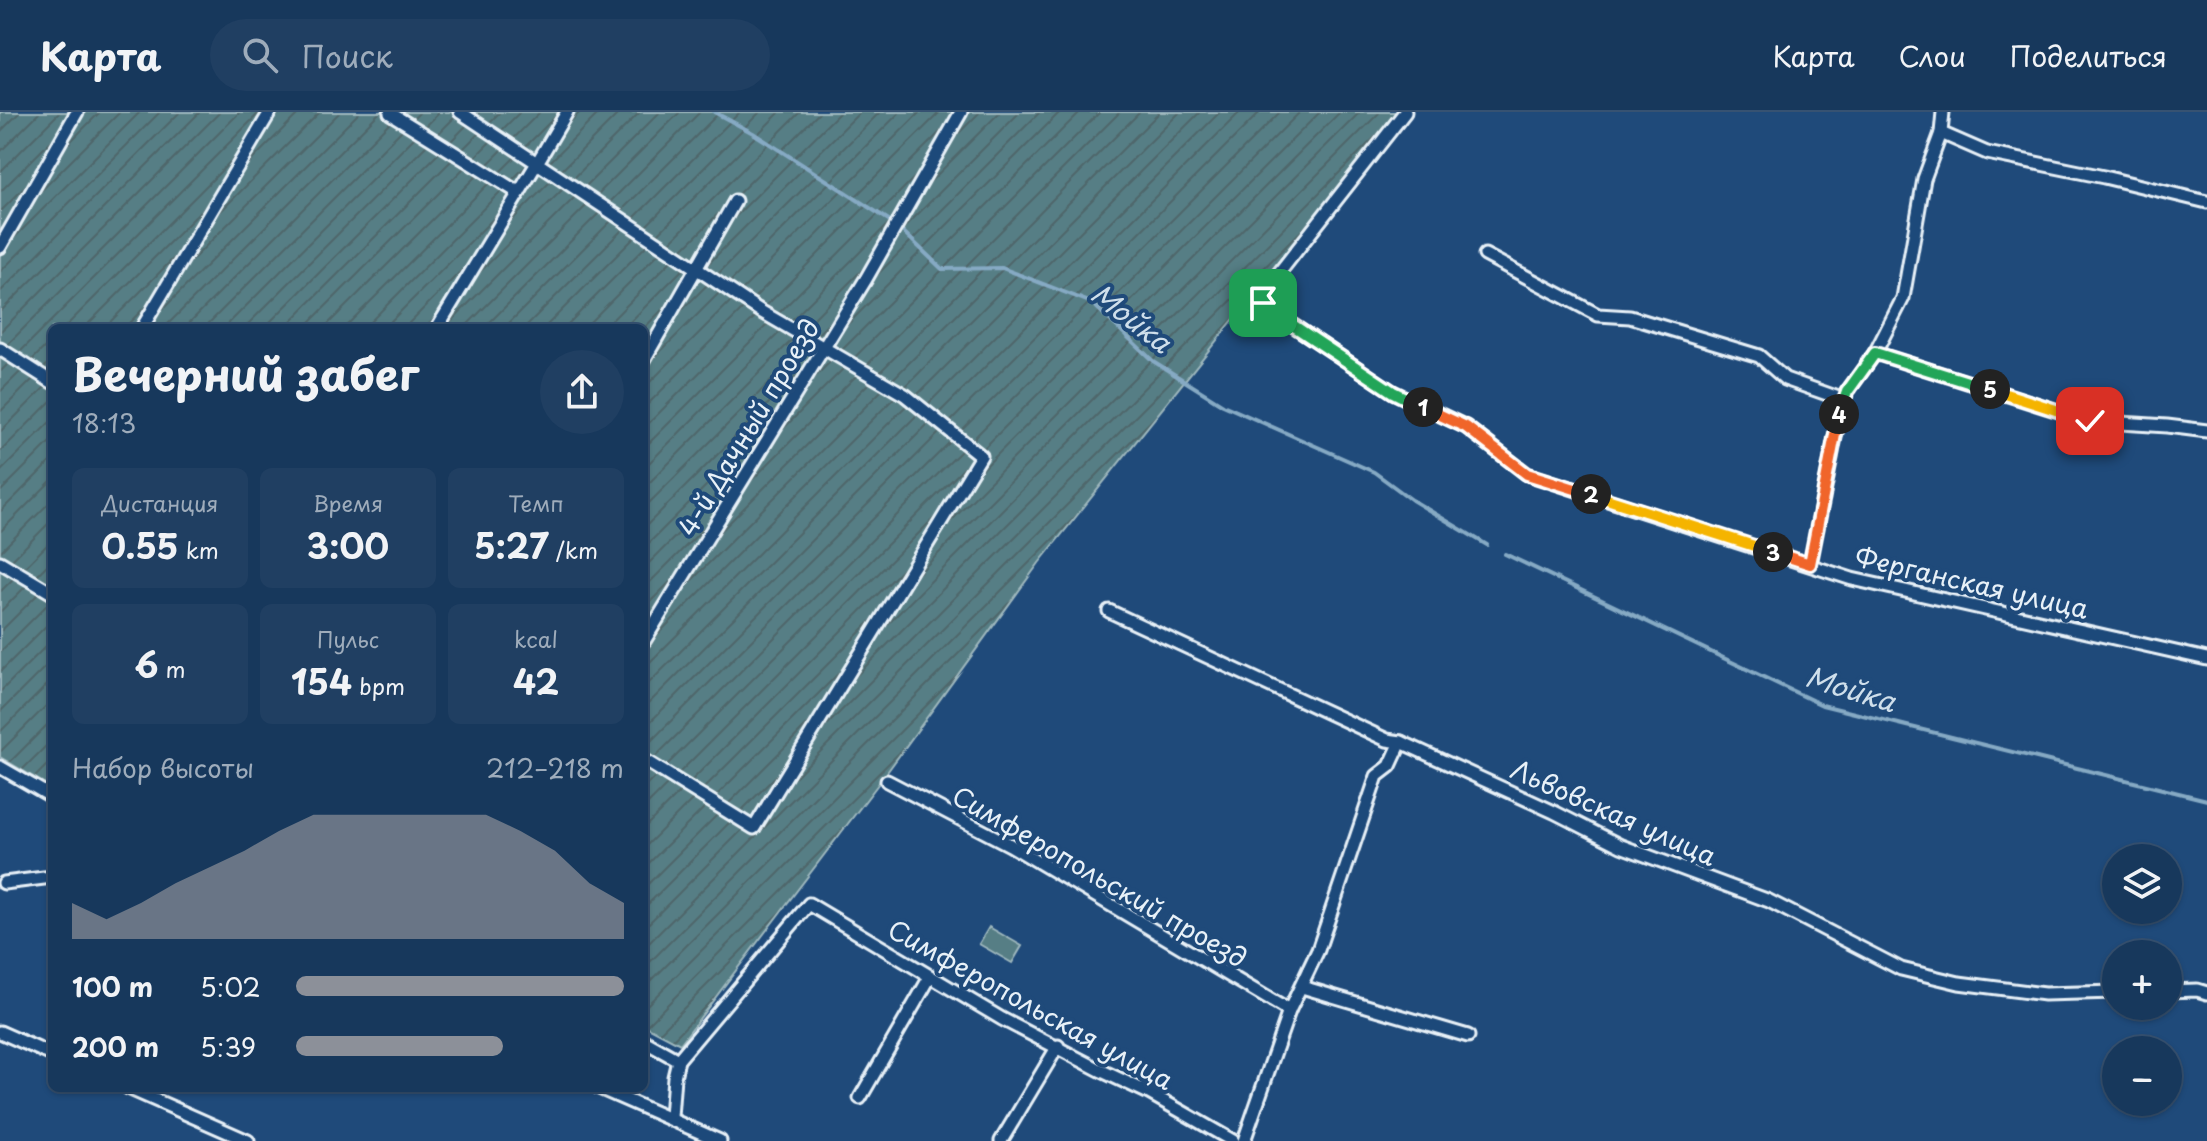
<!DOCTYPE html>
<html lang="ru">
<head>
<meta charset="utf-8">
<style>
  :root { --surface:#17385c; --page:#203f62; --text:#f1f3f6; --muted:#9eacbb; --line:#365272; --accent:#8c9099 }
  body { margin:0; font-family:"Playpen Sans",sans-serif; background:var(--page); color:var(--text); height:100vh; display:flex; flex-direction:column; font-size:30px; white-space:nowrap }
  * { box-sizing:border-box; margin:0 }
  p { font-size:26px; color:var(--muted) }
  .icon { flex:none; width:44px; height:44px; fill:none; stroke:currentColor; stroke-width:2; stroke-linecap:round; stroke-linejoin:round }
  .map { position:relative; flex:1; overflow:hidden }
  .side { position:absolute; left:48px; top:212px; width:600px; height:768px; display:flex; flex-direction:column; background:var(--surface); border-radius:12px; box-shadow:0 2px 6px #0004,0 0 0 2px var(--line) }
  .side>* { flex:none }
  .fabs { position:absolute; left:2102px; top:732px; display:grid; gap:16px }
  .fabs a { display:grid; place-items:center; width:80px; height:80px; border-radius:50%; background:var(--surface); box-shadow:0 2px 6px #0004,0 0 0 2px var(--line); font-size:40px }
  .pin { position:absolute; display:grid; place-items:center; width:68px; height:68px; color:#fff; margin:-34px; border-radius:16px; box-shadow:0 4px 12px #0006 }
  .km { position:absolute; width:40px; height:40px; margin:-20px; border-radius:50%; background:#222; color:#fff; font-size:22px; line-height:40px; text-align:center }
  .round { display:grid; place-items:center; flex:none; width:84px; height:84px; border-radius:42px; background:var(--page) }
  .headline { display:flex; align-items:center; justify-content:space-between; height:136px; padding:0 24px }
  h1 { font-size:44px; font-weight:700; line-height:60px }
  .figures { display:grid; grid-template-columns:repeat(3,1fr); gap:12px; height:136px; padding:8px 24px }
  .figures div { display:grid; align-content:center; border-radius:12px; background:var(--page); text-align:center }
  .figures b { font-size:34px; font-weight:700 }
  .figures small { font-size:22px; font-weight:400 }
  .figures p { font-size:22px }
  .chart { height:224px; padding:16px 24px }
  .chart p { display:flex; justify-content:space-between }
  .chart svg { width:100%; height:144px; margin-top:8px; fill:var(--accent); opacity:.7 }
  ul { padding:0 24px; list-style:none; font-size:26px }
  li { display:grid; grid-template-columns:128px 96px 1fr; align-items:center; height:60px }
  li i { height:20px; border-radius:10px; background:var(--accent) }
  header { display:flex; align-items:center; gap:48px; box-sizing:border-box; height:112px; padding:0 40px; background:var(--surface); border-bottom:2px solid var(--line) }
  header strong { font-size:38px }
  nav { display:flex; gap:44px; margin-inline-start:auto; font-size:28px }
  .search { width:560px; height:72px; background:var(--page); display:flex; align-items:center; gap:20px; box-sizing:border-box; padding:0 28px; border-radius:44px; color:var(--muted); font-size:30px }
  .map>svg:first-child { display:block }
  .garden { fill:url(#garden-furrows); stroke:#9fb8be; stroke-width:2 }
  .pitch { fill:#567e85; stroke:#9fb8be; stroke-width:2 }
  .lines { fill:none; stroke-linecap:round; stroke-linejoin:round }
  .stream { stroke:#86aac4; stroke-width:4 }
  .minor-casing { stroke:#e8f1f8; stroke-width:17 }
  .minor { stroke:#1f4a7a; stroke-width:11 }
  .split-1-casing { stroke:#fff; stroke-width:16 }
  .split-2-casing { stroke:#fff; stroke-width:16 }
  .split-3-casing { stroke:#fff; stroke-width:16 }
  .split-4-casing { stroke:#fff; stroke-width:16 }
  .split-5-casing { stroke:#fff; stroke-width:16 }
  .split-6-casing { stroke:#fff; stroke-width:16 }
  .split-1 { stroke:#22a559; stroke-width:10 }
  .split-2 { stroke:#f0652b; stroke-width:10 }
  .split-3 { stroke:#f5b400; stroke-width:10 }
  .split-4 { stroke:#f0652b; stroke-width:10 }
  .split-5 { stroke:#22a559; stroke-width:10 }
  .split-6 { stroke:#f5b400; stroke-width:10 }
  .labels { text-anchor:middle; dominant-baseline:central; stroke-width:8; stroke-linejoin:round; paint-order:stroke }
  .street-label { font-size:26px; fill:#e8f1f8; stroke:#1f4a7a }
  .water-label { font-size:28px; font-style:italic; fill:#cfdfeb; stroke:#1f4a7a }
</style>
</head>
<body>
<header>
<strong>Карта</strong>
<div class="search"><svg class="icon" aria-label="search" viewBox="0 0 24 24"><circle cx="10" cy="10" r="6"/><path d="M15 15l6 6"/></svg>Поиск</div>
<nav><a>Карта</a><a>Слои</a><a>Поделиться</a></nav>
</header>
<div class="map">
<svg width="2207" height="1029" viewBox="0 0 2207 1029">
  <defs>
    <pattern id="garden-furrows" width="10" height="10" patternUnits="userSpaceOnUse" patternTransform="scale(2)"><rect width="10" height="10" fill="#567e85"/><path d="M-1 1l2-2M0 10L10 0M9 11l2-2" fill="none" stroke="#4f666a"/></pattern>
  </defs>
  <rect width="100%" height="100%" fill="#1f4a7a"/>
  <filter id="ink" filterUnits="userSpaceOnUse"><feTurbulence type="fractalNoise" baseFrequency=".0125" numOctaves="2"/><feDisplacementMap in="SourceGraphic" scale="16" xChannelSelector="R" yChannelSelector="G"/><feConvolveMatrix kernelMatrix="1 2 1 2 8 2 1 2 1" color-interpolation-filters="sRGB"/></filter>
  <g filter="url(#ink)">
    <!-- garden -->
    <polygon class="garden" points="0,0 1399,0 1039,451 885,663 680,932 644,913 644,216 52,216 52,676 0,645"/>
    <!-- pitch -->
    <polygon class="pitch" points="989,815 1022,834 1012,851 979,832"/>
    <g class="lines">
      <!-- stream -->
      <g class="stream">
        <polyline points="714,0 753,21 895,112 942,157 1002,156 1092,191 1153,249 1223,293 1374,360 1412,388 1487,433"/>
        <polyline points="1505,442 1822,593 2207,688"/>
      </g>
      <defs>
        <g id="minor">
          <polyline points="567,0 537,51 762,200 905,283 981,344 754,716 644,648"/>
          <polyline points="1405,0 1264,180 1262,186 1267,196 1393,280 1466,315 1527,362 1852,467 2207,547"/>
          <polyline points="390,1 519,81"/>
          <polyline points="1941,21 1987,41 2104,65 2207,90"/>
          <polyline points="0,135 77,0"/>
          <polyline points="1485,143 1598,203 1630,205 1759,244 1785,267 1844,288"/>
          <polyline points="142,216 270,0"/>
          <polyline points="437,216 537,51 460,0"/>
          <polyline points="0,237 52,270"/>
          <polyline points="1875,241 2090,309 2167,314 2207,319"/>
          <polyline points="644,248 735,89"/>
          <polyline points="0,450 52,481"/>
          <polyline points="1810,452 1841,295 1847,280 1875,241 1903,186 1924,67 1941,21 1943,0"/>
          <polyline points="1109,499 1387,628 1401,630 1554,700 1621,734 1769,789 1901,857 1959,871 2044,882 2116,880"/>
          <polyline points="644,529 866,167 961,0"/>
          <polyline points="0,655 52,685"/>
          <polyline points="887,669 1010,733 1289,899"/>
          <polyline points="4,771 52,765"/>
          <polyline points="1302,875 1468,924"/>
          <polyline points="2168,879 2197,878 2207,881"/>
          <polyline points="0,920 52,943"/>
          <polyline points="644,929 678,948"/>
          <polyline points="128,976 248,1029"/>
          <polyline points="599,976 720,1029"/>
          <polyline points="860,986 930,865"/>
          <polyline points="671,1005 674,965 678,948 809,792 1002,907 1102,959 1149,981 1233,1029"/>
          <polyline points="1001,1029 1058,934"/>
          <polyline points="1244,1029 1289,899 1318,838 1377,664 1390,654 1401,630"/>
        </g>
      </defs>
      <!-- minor casing -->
      <use href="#minor" class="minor-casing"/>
      <!-- minor -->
      <use href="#minor" class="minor"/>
    </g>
  </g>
  <g class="lines" filter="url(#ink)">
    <defs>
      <polyline id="split-1" points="1263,191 1267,196 1393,280 1423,295"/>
      <polyline id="split-2" points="1423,295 1466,315 1527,362 1591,382"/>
      <polyline id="split-3" points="1591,382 1773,440"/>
      <polyline id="split-4" points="1773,440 1810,452 1839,302"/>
      <polyline id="split-5" points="1839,302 1847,280 1875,241 1990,277"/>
      <polyline id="split-6" points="1990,277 2090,309"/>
    </defs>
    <!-- split-1 casing -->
    <use href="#split-1" class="split-1-casing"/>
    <!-- split-2 casing -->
    <use href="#split-2" class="split-2-casing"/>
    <!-- split-3 casing -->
    <use href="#split-3" class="split-3-casing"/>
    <!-- split-4 casing -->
    <use href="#split-4" class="split-4-casing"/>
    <!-- split-5 casing -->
    <use href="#split-5" class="split-5-casing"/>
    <!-- split-6 casing -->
    <use href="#split-6" class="split-6-casing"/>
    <!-- split-1 -->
    <use href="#split-1" class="split-1"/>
    <!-- split-2 -->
    <use href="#split-2" class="split-2"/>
    <!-- split-3 -->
    <use href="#split-3" class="split-3"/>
    <!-- split-4 -->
    <use href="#split-4" class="split-4"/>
    <!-- split-5 -->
    <use href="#split-5" class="split-5"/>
    <!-- split-6 -->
    <use href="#split-6" class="split-6"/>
  </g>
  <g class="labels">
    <!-- street labels -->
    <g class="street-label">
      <text transform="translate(748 315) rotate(-59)">4-й Дачный проезд</text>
      <text transform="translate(1972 470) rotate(13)">Ферганская улица</text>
      <text transform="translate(1614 700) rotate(24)">Львовская улица</text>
      <text transform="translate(1100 764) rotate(30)">Симферопольский проезд</text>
      <text transform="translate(1031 892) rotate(29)">Симферопольская улица</text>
    </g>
    <!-- water labels -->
    <g class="water-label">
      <text transform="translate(1132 205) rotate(38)">Мойка</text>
      <text transform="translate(1851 576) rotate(17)">Мойка</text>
    </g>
  </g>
</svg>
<div class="fabs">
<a><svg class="icon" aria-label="layers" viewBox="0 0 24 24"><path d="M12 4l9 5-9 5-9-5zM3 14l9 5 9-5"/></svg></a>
<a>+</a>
<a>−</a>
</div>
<div class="pin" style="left:1263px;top:191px;background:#1e9e55"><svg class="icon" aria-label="arrive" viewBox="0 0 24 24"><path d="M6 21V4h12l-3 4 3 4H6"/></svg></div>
<div class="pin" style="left:2090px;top:309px;background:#d93025"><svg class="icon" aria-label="check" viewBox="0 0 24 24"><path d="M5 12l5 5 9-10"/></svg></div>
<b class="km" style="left:1423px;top:295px">1</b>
<b class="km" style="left:1591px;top:382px">2</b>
<b class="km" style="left:1773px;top:440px">3</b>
<b class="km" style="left:1839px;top:302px">4</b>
<b class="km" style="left:1990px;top:277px">5</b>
<section class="side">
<div class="headline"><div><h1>Вечерний забег</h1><p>18:13</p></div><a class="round"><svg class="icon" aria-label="share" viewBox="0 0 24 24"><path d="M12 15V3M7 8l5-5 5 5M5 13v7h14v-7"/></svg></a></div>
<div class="figures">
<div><p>Дистанция</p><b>0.55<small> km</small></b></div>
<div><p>Время</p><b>3:00</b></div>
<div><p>Темп</p><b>5:27<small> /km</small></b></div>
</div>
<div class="figures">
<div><b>6<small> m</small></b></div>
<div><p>Пульс</p><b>154<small> bpm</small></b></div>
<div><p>kcal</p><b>42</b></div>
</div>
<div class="chart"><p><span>Набор высоты</span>212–218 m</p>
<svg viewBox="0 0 160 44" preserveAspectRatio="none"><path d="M0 44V33L10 38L20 33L30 27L40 22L50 17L60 11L70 6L80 6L90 6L100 6L110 6L120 6L130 11L140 17L150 27L160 33V44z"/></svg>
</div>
<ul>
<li><b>100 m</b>5:02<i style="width:100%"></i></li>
<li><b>200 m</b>5:39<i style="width:63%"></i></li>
</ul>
</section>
</div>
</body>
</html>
